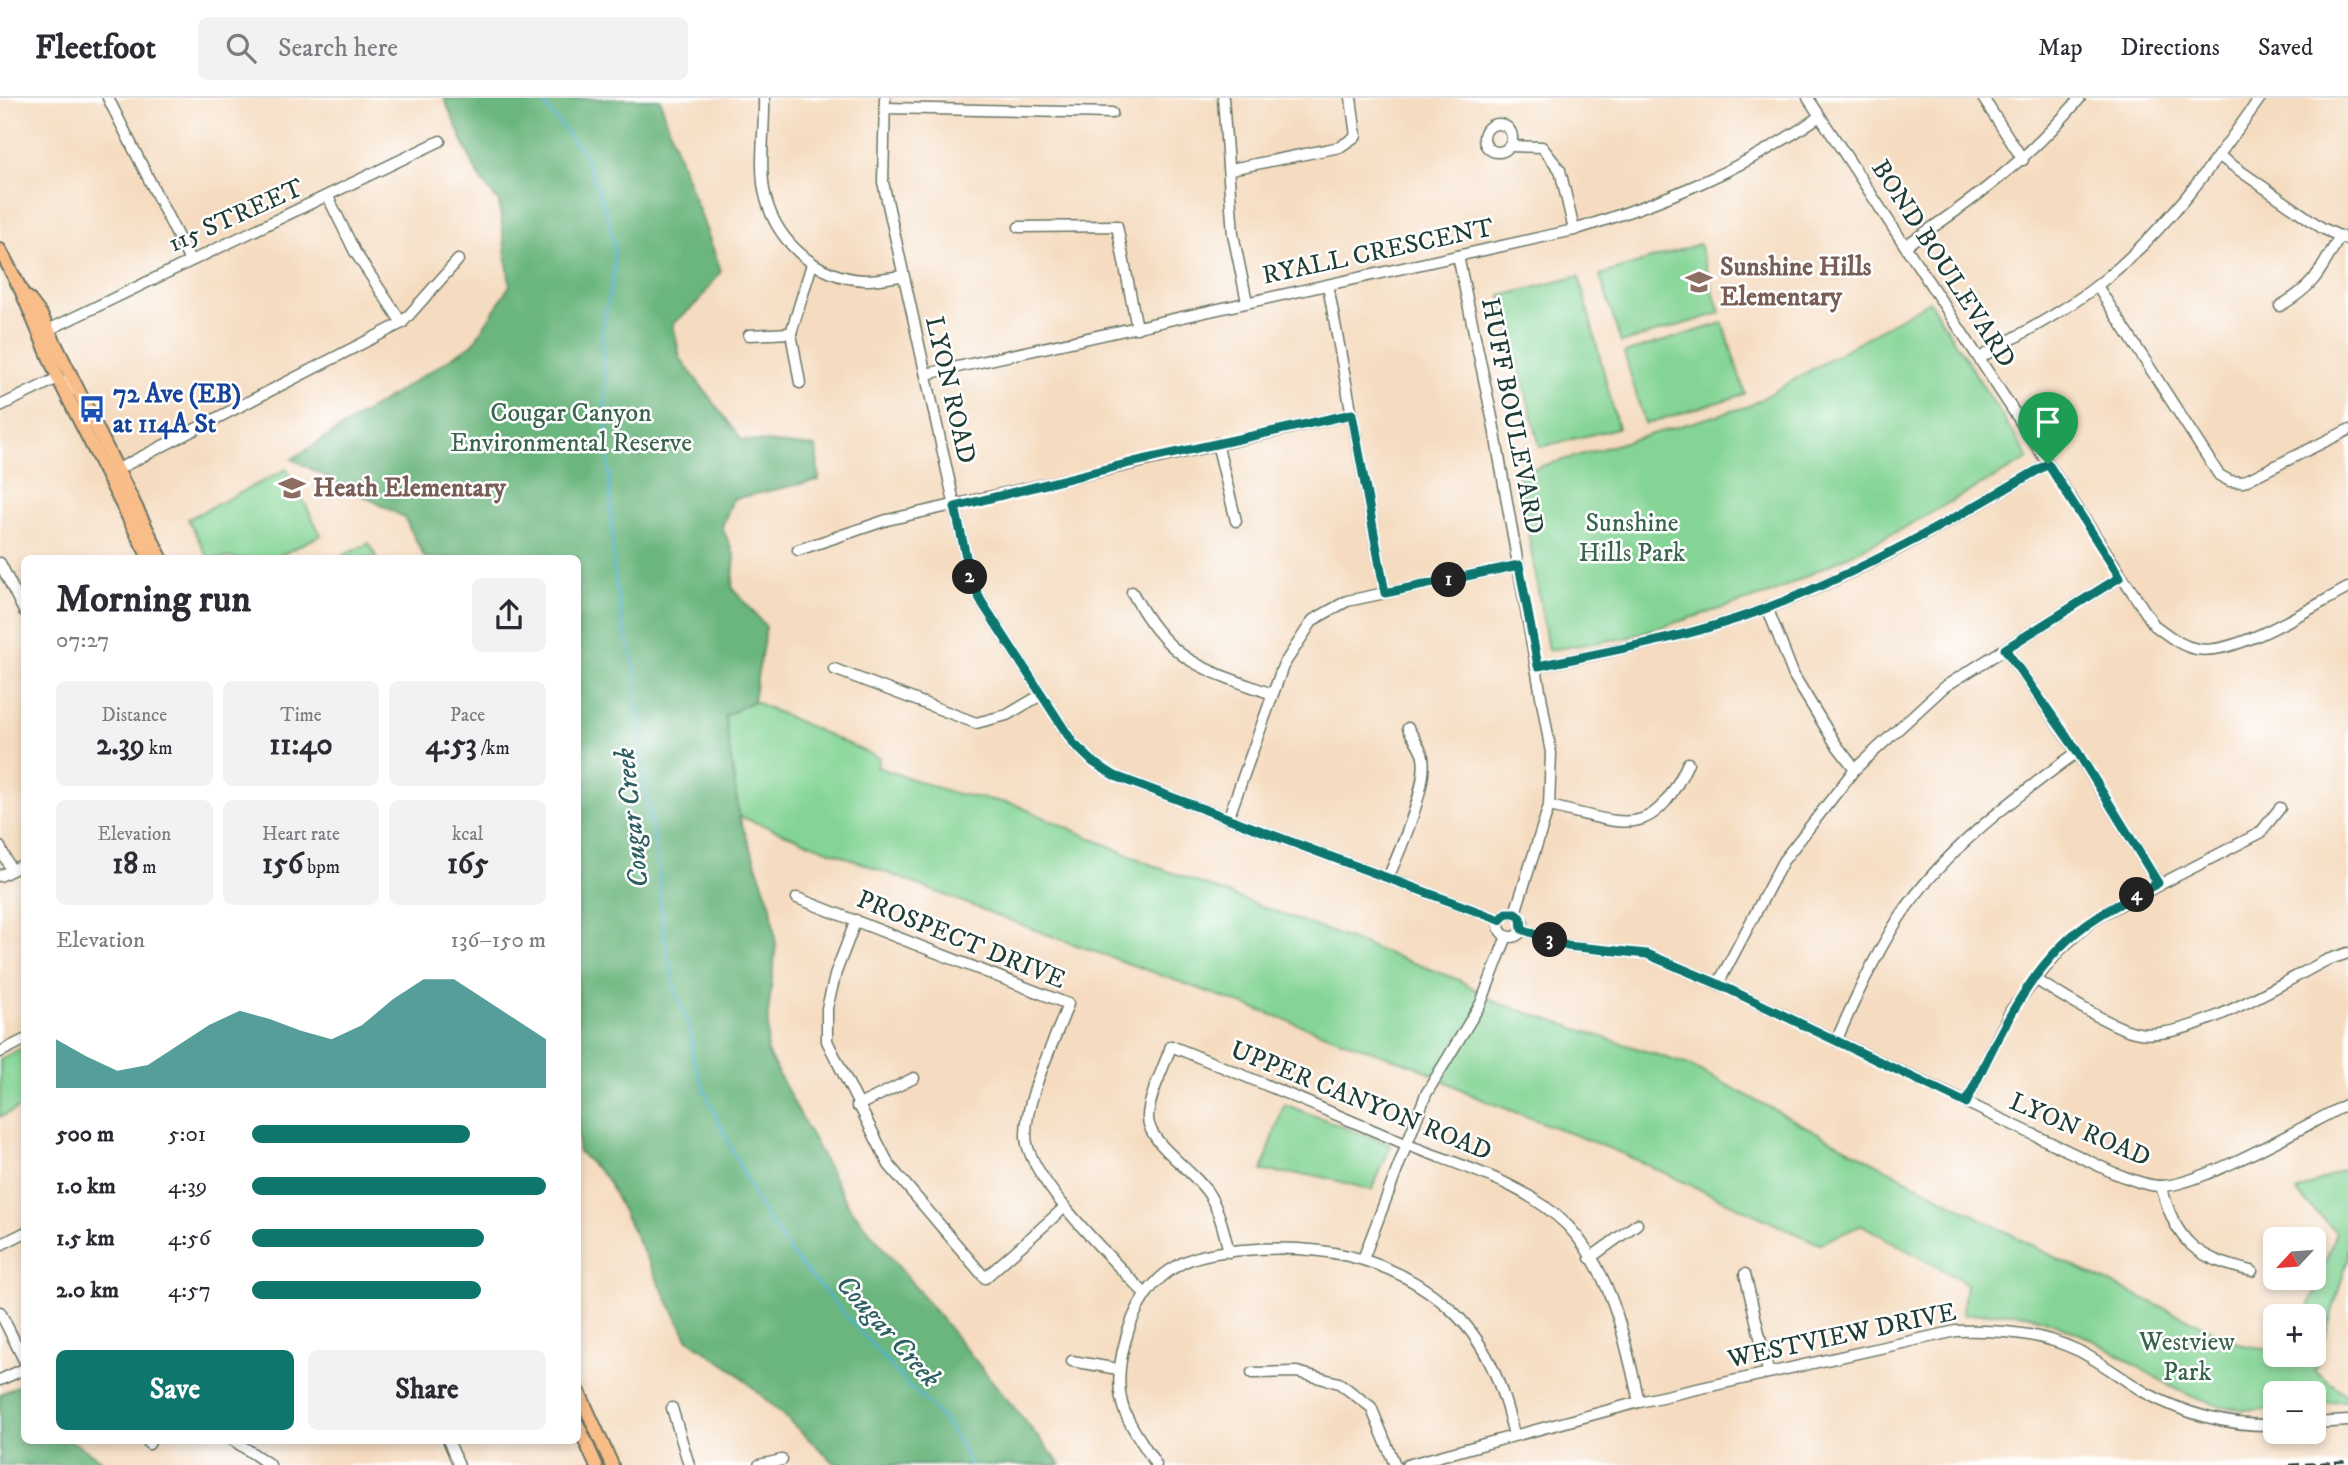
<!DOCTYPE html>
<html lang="en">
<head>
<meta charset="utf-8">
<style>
  :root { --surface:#fff; --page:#f2f2f3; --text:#2b2b33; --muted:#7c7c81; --line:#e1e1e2; --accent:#0f766e }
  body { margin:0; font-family:"IM FELL DW Pica",serif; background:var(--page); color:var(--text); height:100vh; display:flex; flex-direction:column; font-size:26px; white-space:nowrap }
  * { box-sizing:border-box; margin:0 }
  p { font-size:23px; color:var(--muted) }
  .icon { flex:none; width:38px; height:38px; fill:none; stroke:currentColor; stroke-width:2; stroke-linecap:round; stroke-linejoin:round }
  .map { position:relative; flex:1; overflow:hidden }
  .drawer { position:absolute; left:21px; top:457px; width:560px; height:889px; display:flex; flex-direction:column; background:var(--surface); border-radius:10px; box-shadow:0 4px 10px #0003 }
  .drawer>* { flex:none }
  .needle { width:46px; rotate:244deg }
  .buttons { position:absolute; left:2263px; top:1129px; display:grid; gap:14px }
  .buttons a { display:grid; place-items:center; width:63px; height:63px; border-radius:10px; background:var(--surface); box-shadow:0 4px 10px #0003; font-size:35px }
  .pin { position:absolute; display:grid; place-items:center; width:60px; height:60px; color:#fff; margin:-72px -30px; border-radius:50% 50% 50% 0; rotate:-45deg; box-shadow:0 0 7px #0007 }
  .pin .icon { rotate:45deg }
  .km { position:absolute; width:35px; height:35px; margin:-18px; border-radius:50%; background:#222; color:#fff; font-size:19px; line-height:35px; text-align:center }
  .round { display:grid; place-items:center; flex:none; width:74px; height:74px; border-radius:10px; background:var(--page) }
  .headline { display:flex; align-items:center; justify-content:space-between; height:119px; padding:0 35px }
  h1 { font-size:38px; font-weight:700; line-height:52px }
  .stats { display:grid; grid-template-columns:repeat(3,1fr); gap:10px; height:119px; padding:7px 35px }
  .stats div { display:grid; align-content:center; border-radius:10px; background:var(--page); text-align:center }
  .stats b { font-size:30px; font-weight:700 }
  .stats small { font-size:19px; font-weight:400 }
  .stats p { font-size:19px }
  .chart { height:196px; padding:14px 35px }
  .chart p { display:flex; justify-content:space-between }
  .chart svg { width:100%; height:126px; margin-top:7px; fill:var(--accent); opacity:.7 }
  .button { display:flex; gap:14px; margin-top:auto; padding:14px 35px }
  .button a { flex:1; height:80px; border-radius:10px; background:var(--accent); color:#fff; font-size:28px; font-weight:700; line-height:80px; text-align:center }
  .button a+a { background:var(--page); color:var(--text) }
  ul { padding:0 35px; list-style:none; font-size:23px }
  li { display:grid; grid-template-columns:112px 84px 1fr; align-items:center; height:52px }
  li i { height:18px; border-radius:9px; background:var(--accent) }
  header { display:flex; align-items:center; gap:42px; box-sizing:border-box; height:98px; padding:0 35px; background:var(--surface); border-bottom:2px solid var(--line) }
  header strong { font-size:33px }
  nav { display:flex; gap:38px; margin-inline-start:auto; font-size:24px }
  .search { width:490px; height:63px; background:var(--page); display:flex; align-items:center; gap:18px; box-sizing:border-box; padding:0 24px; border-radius:10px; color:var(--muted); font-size:26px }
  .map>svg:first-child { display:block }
  .green { fill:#84d495; stroke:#528864; stroke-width:2 }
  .forest { fill:#6bb67e; stroke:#457a59; stroke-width:2 }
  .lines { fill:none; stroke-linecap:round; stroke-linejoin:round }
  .stream { stroke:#50b1cf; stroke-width:2.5 }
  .minor-casing { stroke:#6a7565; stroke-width:13 }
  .major-casing { stroke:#6a7565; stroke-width:16 }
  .minor { stroke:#fff; stroke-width:10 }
  .major { stroke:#f8bd89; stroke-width:12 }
  .rail { stroke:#1f3d34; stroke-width:2.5; stroke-dasharray:10 5; stroke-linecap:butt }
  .route-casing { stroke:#fff; stroke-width:14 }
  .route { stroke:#0f766e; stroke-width:9 }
  .labels { text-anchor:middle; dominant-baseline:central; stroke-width:5; stroke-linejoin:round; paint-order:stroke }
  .street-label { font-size:26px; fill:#1f3d34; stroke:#fff }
  .education-label { font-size:26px; font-weight:bold; fill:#785e54; stroke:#fff; text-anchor:start }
  .transit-label { font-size:26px; font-weight:bold; fill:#164399; stroke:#fff; text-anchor:start }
  .park-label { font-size:26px; fill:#38634c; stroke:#fff }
  .water-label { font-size:28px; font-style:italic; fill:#2e6062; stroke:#fff }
</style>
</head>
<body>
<header>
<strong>Fleetfoot</strong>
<div class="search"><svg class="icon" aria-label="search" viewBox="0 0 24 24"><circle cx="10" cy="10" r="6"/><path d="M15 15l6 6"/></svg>Search here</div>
<nav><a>Map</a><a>Directions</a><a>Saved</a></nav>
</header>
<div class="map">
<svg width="2348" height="1367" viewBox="0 0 2348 1367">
  <rect width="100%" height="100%" fill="#fff"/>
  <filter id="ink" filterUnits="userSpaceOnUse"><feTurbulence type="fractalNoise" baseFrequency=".0143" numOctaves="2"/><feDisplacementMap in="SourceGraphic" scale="14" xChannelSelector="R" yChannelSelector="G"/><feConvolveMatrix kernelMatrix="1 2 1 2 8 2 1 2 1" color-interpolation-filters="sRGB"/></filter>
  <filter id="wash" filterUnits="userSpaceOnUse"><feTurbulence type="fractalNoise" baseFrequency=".00686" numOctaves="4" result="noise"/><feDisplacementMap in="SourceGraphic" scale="28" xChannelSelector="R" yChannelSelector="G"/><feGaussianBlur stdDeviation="1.57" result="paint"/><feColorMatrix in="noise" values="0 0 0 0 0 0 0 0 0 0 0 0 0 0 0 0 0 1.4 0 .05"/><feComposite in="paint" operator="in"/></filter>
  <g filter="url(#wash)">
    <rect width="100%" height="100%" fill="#f5dcc0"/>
    <!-- green -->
    <g class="green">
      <polygon points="1699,146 1720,215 1621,245 1600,177"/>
      <polygon points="1579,178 1618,330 1540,349 1501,198"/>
      <polygon points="1929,203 2029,361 1894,435 1772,495 1625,540 1548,552 1518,375 1749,308"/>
      <polygon points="1723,225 1745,296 1645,326 1624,255"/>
      <polygon points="287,371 321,437 275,460 208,460 188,421"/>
      <polygon points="369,445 377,460 338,460"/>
      <path d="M753,603L879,660L877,669L953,695L1014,706L1154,768L1459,882L1498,905L1691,968L2056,1160L2243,1247L2275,1252V1256H2314V1218H2306L2336,1134L2296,1094L2348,1069V1160L2315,1273L2348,1298V1302L2314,1306V1295H2275V1311C2193,1320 2150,1269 2082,1237C2064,1229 2036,1217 2016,1215C1998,1214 1979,1216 1962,1217L1966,1185L1862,1127L1819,1146L1621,1055L1476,999L1420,970L1043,835L739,718L725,618Z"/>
      <polygon points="24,949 24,1008 0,1019 0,961"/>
      <polygon points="1284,1006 1391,1047 1372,1092 1319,1078 1262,1073"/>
    </g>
    <!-- forest -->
    <g class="forest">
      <path d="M444,0L660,1C677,60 701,115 721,173L699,203L673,226L680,260L742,342L816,349L819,382L733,401L722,429L735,459L732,489L766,529L753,603L725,618L739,718L771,808L776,848L768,916L767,954L848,1107L1061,1367H837L736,1274L687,1240L606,1080L578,1053V460H425L404,419L292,361L473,246L510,187L499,104L478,78Z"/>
      <polygon points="22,1286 24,1342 70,1342 109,1367 0,1367 0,1296"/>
    </g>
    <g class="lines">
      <!-- stream -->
      <path class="stream" d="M539,0L583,55L608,119L614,148V176L602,231L614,474L622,524L635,568L643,678L659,770L662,823L674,888L691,936L693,960L708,1001L759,1108L794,1159L909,1288C934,1308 958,1337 970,1367"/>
    </g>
  </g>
  <g filter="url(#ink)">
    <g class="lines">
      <defs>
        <g id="minor">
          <polyline points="108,0 189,161"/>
          <path d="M764,0C765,29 759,63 764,92C773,141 815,180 865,182C878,182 891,179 903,178"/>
          <polyline points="885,0 883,84 971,481 981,503 1073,645 1093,664 1115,678 1500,822"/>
          <polyline points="1223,0 1233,136 1247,204"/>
          <path d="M1808,0L2154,527C2168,537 2180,548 2197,551C2237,558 2311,509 2348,490"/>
          <polyline points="1983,0 2023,62"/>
          <polyline points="885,10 1112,15"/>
          <circle cx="1498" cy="40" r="14"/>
          <polyline points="1510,48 1542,49 1560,72 1574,132"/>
          <polyline points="2219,58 2322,130 2348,142"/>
          <polyline points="1231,71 1340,49 1356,38 1351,0"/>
          <polyline points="328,99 355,154 402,225"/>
          <polyline points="1019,129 1117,128 1137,230"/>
          <path d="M1906,147C1972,104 2030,60 2080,0"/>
          <polyline points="1458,158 1493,324 1551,655 1549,708 1515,815"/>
          <polyline points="1328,188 1385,495"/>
          <polyline points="2097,188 2219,377 2230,383 2243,384 2348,332"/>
          <path d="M2280,208C2316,187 2320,173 2340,138"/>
          <polyline points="48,232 440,43"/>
          <polyline points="749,237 791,235"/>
          <path d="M1980,260C2019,236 2063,215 2099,186C2165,134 2212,68 2260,0"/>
          <path d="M926,276L1574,132C1663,104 1743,72 1820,18"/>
          <polyline points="800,285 791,235 812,166"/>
          <polyline points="0,308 58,280 79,294"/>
          <polyline points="1217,345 1236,423"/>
          <polyline points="116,372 402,225 458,162"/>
          <polyline points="798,452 887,422 1352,316"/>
          <polyline points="0,465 24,513"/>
          <path d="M1132,494C1170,565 1201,570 1272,596"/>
          <polyline points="1767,509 1794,578 1835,645 1855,671"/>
          <polyline points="2005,551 2077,654 2158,785"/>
          <path d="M1538,568C1612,553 1688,539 1759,513C1861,476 1955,421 2048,366"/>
          <polyline points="834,571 976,625 1007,617 1041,597"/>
          <path d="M1549,708C1623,724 1651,747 1688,665"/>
          <polyline points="1228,721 1283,568 1313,522 1347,503 1519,467"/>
          <polyline points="0,749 11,772"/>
          <polyline points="0,778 24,766"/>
          <path d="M1388,780C1400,753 1428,687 1423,659C1422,650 1412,638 1408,630"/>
          <path d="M797,800L1068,906C1055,943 1025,999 1026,1039C1028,1081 1115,1164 1145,1196"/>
          <circle cx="1511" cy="827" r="12"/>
          <polyline points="856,822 836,874 827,910 827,943 889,1067 985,1180 1065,1109"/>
          <path d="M1522,831L1567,848L1647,856L1718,886L2114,1075C2129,1080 2145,1088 2161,1088C2201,1088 2307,1026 2348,1006"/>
          <path d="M2035,881C2057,895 2110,928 2134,934C2184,947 2281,885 2327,862L2348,855"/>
          <polyline points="1718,886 1783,763 1855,671 1944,589 2120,479"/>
          <path d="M1836,943C1855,901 1874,859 1899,820C1945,751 2012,702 2077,654"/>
          <polyline points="0,954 24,942"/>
          <polyline points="1966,1005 2011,912 2060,852 2095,820 2260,735 2280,710"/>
          <polyline points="857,1008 914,980"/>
          <path d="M2161,1088C2177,1145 2195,1160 2252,1173"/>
          <polyline points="0,1147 24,1135"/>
          <path d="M1229,1154C1224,1134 1220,1115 1210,1098C1196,1073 1147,1046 1148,1019C1148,1000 1165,967 1171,948C1249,979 1325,1012 1403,1045C1459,1068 1523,1083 1568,1128C1612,1174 1626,1245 1639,1304"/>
          <polyline points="1590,1160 1637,1126"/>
          <polyline points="1363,1161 1426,996 1481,905 1507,838"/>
          <polyline points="1745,1176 1768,1273"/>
          <polyline points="0,1214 24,1262"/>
          <polyline points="1072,1263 1118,1271"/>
          <polyline points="1252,1275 1297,1274 1339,1285 1371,1309 1395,1367"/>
          <polyline points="0,1282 24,1271"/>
          <polyline points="672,1310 689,1367"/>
          <polyline points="2314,1325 2348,1323"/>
          <polyline points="233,1342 270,1367"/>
          <polyline points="448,1342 459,1367"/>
          <polyline points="149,1346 151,1342"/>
          <polyline points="759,1367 782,1362"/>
          <path d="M1156,1367C1146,1349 1131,1331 1124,1312C1116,1289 1119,1266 1125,1244C1133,1213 1148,1184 1177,1168C1196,1156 1221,1154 1244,1152C1318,1146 1388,1157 1447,1208C1487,1243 1502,1287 1514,1337"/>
          <path d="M1407,1367L1639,1304L1956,1233C1998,1232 2039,1234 2077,1252C2102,1264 2123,1282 2146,1295C2187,1317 2229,1328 2275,1327"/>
        </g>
        <g id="major">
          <polyline points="0,152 21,192 58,280 149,460"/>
          <polyline points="28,200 41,217 161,460"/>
          <polyline points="578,1292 612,1367"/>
          <polyline points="578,1327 596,1367"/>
        </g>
      </defs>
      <!-- minor casing -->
      <use href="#minor" class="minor-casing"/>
      <!-- major casing -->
      <use href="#major" class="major-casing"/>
      <!-- minor -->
      <use href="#minor" class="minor"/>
      <!-- major -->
      <use href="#major" class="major"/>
      <!-- rail -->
      <polyline class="rail" points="2290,1367 2348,1363"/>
    </g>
  </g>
  <g class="lines" filter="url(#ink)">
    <defs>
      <path id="route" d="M1352,316L1385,495L1519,467L1538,568C1611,553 1689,539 1759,513C1861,475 1954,421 2048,366L2120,479L2005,551L2077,653L2158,785C2138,796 2116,807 2097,819C2032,860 1998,939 1966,1005L1718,886L1647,856L1567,848L1522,831L1521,820L1515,815H1507L1500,822L1115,678L1093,664L1073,645L981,503L971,481L955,409L1134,364Z"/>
    </defs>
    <!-- route casing -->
    <use href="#route" class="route-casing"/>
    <!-- route -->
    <use href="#route" class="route"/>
  </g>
  <!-- icons -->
  <defs>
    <symbol id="school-bare" viewBox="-9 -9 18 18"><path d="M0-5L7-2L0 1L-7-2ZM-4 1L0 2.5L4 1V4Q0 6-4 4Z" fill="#8d6e63" stroke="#fff" stroke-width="2.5" paint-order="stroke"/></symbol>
    <symbol id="bus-bare" viewBox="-9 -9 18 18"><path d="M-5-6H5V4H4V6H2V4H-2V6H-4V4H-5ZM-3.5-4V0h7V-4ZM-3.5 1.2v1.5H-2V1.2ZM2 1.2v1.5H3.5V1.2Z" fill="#1a4fb4" stroke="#fff" stroke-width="2.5" paint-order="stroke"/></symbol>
  </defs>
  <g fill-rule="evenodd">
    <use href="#school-bare" x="1680" y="165" width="38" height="38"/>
    <use href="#bus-bare" x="73" y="292" width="38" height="38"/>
    <use href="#school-bare" x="273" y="371" width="38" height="38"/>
  </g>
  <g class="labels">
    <!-- street labels -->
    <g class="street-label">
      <text transform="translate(236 118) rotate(-24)">115 STREET</text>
      <text transform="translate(1378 154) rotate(-12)">RYALL CRESCENT</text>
      <text transform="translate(1943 166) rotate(57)">BOND BOULEVARD</text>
      <text transform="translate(950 292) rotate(77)">LYON ROAD</text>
      <text transform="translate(1512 318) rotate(79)">HUFF BOULEVARD</text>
      <text transform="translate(961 842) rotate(22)">PROSPECT DRIVE</text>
      <text transform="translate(1361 1003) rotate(22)">UPPER CANYON ROAD</text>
      <text transform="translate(2080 1032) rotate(23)">LYON ROAD</text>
      <text transform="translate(1842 1238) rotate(-12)">WESTVIEW DRIVE</text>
    </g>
    <!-- education labels -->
    <g class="education-label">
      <text x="1720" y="169">Sunshine Hills<tspan x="1720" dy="30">Elementary</tspan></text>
      <text x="313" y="390">Heath Elementary</text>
    </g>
    <!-- transit labels -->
    <g class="transit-label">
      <text x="113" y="296">72 Ave (EB)<tspan x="113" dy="30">at 114A St</tspan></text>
    </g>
    <!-- park labels -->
    <g class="park-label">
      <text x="571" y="315">Cougar Canyon<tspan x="571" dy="30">Environmental Reserve</tspan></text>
      <text x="1632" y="425">Sunshine<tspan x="1632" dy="30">Hills Park</tspan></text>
      <text x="2187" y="1244">Westview<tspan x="2187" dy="30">Park</tspan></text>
    </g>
    <!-- water labels -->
    <g class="water-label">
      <text transform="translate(632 720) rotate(-96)">Cougar Creek</text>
      <text transform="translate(888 1233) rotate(48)">Cougar Creek</text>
    </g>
  </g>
</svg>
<div class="buttons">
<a><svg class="needle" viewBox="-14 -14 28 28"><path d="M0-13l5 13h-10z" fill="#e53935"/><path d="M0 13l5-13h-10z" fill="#7c7c81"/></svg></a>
<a>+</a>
<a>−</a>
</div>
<div class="pin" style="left:2048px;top:366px;background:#1e9e55"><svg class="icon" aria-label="arrive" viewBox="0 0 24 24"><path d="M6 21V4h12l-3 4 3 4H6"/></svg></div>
<b class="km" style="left:1449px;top:482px">1</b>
<b class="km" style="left:970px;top:479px">2</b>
<b class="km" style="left:1550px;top:842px">3</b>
<b class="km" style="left:2137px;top:797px">4</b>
<section class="drawer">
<div class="headline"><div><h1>Morning run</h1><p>07:27</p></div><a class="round"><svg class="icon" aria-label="share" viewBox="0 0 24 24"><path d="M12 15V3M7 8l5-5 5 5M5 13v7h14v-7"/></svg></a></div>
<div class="stats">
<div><p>Distance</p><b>2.39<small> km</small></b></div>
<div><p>Time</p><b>11:40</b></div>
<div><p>Pace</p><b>4:53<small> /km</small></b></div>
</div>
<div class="stats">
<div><p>Elevation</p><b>18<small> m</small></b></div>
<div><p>Heart rate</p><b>156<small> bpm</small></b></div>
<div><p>kcal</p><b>165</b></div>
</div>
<div class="chart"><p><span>Elevation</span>136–150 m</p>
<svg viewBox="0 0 160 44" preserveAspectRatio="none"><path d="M0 44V27L10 33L20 38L30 36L40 29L50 22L60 17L70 20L80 24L90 27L100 22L110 13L120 6L130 6L140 13L150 20L160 27V44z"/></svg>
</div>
<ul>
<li><b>500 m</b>5:01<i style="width:74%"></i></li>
<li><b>1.0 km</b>4:39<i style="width:100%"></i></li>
<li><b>1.5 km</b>4:56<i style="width:79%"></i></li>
<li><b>2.0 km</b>4:57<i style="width:78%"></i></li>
</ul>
<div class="button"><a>Save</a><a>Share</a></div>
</section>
</div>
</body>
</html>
